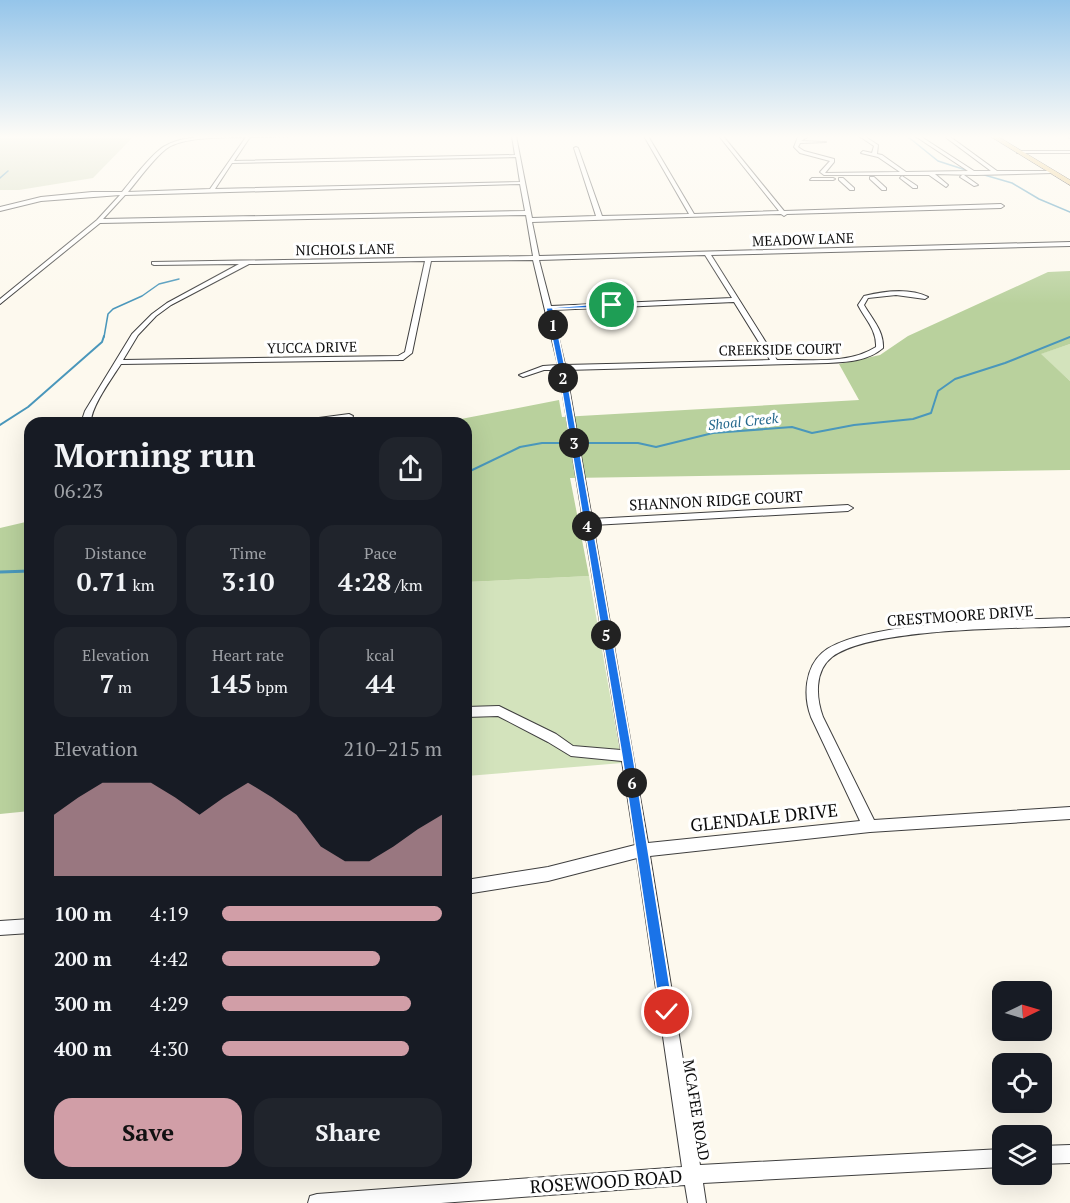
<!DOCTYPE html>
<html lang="en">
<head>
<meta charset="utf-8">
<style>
  :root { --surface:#171b24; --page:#20242c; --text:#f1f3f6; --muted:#9ea1a6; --accent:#d19ea7 }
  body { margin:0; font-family:"PT Serif",serif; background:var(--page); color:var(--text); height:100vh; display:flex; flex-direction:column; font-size:22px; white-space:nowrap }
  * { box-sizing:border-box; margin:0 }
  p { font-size:20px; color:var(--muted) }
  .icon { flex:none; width:33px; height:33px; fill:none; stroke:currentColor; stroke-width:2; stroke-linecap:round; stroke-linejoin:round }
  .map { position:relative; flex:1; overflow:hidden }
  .panel { position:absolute; left:24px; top:417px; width:448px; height:762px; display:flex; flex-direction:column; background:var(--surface); border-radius:18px; box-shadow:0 6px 24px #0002 }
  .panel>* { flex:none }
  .needle { width:39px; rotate:85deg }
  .fabs { position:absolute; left:992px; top:981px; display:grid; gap:12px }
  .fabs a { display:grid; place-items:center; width:60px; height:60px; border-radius:12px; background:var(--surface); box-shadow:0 6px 24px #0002; font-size:30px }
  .pin { position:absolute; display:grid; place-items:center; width:51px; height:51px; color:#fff; margin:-26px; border:3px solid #fff; border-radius:50%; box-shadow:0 2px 6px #0007 }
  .km { position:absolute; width:30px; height:30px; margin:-15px; border-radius:50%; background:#222; color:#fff; font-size:16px; line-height:30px; text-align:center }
  .round { display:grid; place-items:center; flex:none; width:63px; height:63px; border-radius:18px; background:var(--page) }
  .headline { display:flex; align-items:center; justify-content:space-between; height:102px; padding:0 30px }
  h1 { font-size:33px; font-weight:800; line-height:45px }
  .figures { display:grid; grid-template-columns:repeat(3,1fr); gap:9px; height:102px; padding:6px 30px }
  .figures div { display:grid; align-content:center; border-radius:15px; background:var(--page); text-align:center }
  .figures b { font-size:26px; font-weight:800 }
  .figures small { font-size:16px; font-weight:400 }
  .figures p { font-size:16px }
  .chart { height:168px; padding:12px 30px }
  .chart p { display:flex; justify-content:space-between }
  .chart svg { width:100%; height:108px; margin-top:6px; fill:var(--accent); opacity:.7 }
  .action { display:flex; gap:12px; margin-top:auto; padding:12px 30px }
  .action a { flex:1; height:69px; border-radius:18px; background:var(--accent); color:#111; font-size:24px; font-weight:800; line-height:69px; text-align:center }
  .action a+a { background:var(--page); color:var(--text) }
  ul { padding:0 30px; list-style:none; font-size:20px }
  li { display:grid; grid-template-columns:96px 72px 1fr; align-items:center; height:45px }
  li i { height:15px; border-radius:8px; background:var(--accent) }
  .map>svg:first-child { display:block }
  .green { fill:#d3e3bc }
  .forest { fill:#b9d19d }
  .cemetery { fill:#d6dcc2 }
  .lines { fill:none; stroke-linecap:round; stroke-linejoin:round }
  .stream-far2 { stroke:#4a97bb; stroke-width:1.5 }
  .stream-far1 { stroke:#4a97bb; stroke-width:2 }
  .stream { stroke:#4a97bb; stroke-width:3 }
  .minor-casing { stroke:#3f3f3f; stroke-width:2 }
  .major-casing { stroke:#1d1d1d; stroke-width:1 }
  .minor { fill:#fff; fill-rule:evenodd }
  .major { fill:#e6c174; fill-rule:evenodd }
  .route { fill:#1a73e8; stroke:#fff; stroke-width:1.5 }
  .labels { text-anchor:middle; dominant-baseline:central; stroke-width:6; stroke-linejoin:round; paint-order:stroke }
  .far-street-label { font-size:14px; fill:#0c0c0c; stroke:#fff }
  .far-water-label { font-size:14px; font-style:italic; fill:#26698d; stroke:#fff }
  .street-label { font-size:15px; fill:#0c0c0c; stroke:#fff }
  .near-street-label { font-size:18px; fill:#0c0c0c; stroke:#fff }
</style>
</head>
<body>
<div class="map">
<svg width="1070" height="1203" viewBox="0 0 1070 1203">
  <rect width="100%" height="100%" fill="#fdf9ee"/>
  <!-- green -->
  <g class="green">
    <polygon points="1070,344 1070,381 1040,354"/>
    <polygon points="589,576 622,763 467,776 467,582"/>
  </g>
  <!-- forest -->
  <g class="forest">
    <polygon points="1070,271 1070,344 1041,354 1070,381 1070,470 570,478 589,576 467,582 466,423 451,423 461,419 559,400 562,417 859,400 839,364 880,355 908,336 1048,272"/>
    <polygon points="30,521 30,811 0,814 0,528"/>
  </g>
  <!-- cemetery -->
  <polygon class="cemetery" points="0,136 134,136 93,178 19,190 0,190"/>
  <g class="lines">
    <!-- stream-far2 -->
    <g class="stream-far2">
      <polyline points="907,136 938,161 969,171"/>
      <polyline points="981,174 1012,183 1039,199 1070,212"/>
      <polyline points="0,178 8,171"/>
      <polyline points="104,337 108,314 113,309 142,296 159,284 179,279"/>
    </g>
    <!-- stream-far1 -->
    <g class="stream-far1">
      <polyline points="0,425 28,407 102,342 104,336"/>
      <polyline points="466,473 520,447 542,443 638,443 656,447 713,433 792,427 812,433 854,425 913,419 931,413 938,391 955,379 1005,363 1070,337"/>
    </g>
    <!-- stream -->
    <polyline class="stream" points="0,572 30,571"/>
    <defs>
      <g id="minor">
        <path d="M212,136H304L250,137L234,161L515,155L512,136H516L532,218L596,216L574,148L576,147L578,148L602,216L689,214L644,136H648L694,214L779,211L719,136H723L784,211L1001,204L1004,206L1001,208L787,214L784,216L781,214L532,222L539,256L1070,242V246L711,255L777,360C808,359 848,365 876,347C877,330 865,319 858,305L864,296C884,291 910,288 928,297L925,299L896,295L868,298L864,305C872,319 884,331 883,348C868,361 847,362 828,363L566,370L592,519L848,505L853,508L848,511L593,525L648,843L860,821L811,717C803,696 805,668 822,653C860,620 1017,620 1070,618V626C1016,629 872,627 832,657C814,671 816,698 823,717L874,820L1070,807V819L870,832L650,856L700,1165L1002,1149V1167L703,1183L706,1203H688L685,1185L441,1203H308L310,1196L317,1194L682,1167L637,858L548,881L466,894V880L548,867L635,845L622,761L571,756L548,742L498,716L466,717V707L499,706L556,734L573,746L621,750L584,525L581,522L583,520L559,370H544L523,377L519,375L543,366L558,365L533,260L431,261L412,353L403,360L121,364C112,378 90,408 91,423H83L82,420L85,411L132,334L152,314L167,303L239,264L154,265L152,264V262L533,256L526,215L100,223L0,304V299L97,220L120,195L41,201L0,211V207L41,197L92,192H122C133,179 152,153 165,146C179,138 197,137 212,136ZM246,137L210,189L128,192C139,179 154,158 166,149C183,136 224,138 246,137ZM516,157L520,182L215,189L232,163ZM520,184L525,211L103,219L125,195ZM705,255L732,298L551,306L539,260ZM425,261L405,352L398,356L123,360L138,335L156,316L171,305L249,264ZM734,302L770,360L565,365L552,310Z"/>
        <polygon points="803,136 809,136 801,141 826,142 800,143 798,147 804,151 834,159 834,162 825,173 900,172 878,157 861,153 863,151 872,153 874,146 859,136 864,136 878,145 877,154 882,155 906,172 968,171 915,136 920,136 974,171 991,171 944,136 949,136 997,171 1052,171 1054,172 1052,173 975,175 935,174 948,185 946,187 929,175 824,175 820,172 830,161 800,153 794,147 798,137"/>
        <polygon points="1067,136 1070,136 1070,138"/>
        <polygon points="1019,151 1070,151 1070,153 1017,153"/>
        <polygon points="962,175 964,175 978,185 974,186 960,177"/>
        <polygon points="902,176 917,186 917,188 913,188 900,178"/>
        <polygon points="870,177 874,177 886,188 886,190 882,190 870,179"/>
        <polygon points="812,178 833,178 835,179 833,180 810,180"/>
        <polygon points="839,178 843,178 854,188 854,190 850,190 839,180"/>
        <polygon points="349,414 353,416 352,418 314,423 292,423 296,421"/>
        <polygon points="30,919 30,933 0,935 0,921"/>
        <polygon points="1070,1145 1070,1163 1041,1164 1041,1146"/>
      </g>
      <polygon id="major" points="990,136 997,136 1070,180 1070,185"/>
    </defs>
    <!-- minor casing -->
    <use href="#minor" class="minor-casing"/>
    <!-- major casing -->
    <use href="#major" class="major-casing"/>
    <!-- minor -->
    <use href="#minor" class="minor"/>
    <!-- major -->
    <use href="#major" class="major"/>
  </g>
  <!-- sky -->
  <linearGradient id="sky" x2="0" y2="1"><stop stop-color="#95c5ea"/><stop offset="0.45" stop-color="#fefcf7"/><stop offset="1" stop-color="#fefcf7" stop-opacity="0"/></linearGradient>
  <rect width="1070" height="304" fill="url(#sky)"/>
  <!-- route -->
  <polygon class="route" points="612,303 614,307 553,309 565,367 633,756 674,1012 672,1018 667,1020 662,1018 660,1012 622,756 558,367 546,308"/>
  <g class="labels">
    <!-- far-street labels -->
    <g class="far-street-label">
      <text transform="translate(803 239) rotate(-2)">MEADOW LANE</text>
      <text transform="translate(345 249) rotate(-1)">NICHOLS LANE</text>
      <text transform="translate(312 347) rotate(-1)">YUCCA DRIVE</text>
      <text transform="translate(780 349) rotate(-1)">CREEKSIDE COURT</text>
    </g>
    <!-- far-water labels -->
    <g class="far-water-label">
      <text transform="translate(743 421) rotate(-6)">Shoal Creek</text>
    </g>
    <!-- street labels -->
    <g class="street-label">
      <text transform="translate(716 500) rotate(-3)">SHANNON RIDGE COURT</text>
      <text transform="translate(960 615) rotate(-4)">CRESTMOORE DRIVE</text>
      <text transform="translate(697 1110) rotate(81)">MCAFEE ROAD</text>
    </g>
    <!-- near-street labels -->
    <g class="near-street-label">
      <text transform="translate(764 817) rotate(-6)">GLENDALE DRIVE</text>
      <text transform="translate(606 1181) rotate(-4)">ROSEWOOD ROAD</text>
    </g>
  </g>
</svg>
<div class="fabs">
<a><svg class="needle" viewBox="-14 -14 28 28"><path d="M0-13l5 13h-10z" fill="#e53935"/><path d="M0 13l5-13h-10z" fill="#9ea1a6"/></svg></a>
<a><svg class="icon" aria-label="locate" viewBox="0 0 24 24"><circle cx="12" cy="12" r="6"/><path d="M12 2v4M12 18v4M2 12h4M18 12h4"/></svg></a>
<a><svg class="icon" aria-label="layers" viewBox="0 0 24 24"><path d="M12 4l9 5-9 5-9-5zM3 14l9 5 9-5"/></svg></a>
</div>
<div class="pin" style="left:612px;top:305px;background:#1e9e55"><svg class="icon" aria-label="arrive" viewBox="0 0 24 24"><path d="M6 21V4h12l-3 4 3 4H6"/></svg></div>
<div class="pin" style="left:667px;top:1012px;background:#d93025"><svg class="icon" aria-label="check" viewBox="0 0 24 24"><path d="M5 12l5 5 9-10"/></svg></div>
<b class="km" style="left:553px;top:325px">1</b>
<b class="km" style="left:563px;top:378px">2</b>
<b class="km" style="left:574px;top:443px">3</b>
<b class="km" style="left:587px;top:526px">4</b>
<b class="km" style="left:606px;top:635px">5</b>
<b class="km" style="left:632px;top:783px">6</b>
<section class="panel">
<div class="headline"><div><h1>Morning run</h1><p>06:23</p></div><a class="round"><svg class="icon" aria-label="share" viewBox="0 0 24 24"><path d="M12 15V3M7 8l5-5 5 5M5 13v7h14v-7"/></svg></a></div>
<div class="figures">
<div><p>Distance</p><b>0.71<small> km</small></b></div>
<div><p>Time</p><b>3:10</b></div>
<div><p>Pace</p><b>4:28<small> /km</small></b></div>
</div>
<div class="figures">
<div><p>Elevation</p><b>7<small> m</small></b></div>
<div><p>Heart rate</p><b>145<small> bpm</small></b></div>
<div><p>kcal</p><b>44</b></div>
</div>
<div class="chart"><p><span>Elevation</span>210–215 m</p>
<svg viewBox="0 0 160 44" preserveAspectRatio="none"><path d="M0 44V19L10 12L20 6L30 6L40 6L50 12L60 19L70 12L80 6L90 12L100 19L110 32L120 38L130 38L140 32L150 25L160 19V44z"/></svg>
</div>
<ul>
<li><b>100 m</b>4:19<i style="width:100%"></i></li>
<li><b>200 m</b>4:42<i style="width:72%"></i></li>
<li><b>300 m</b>4:29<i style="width:86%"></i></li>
<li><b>400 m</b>4:30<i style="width:85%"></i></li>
</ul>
<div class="action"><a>Save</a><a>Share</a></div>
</section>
</div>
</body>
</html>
